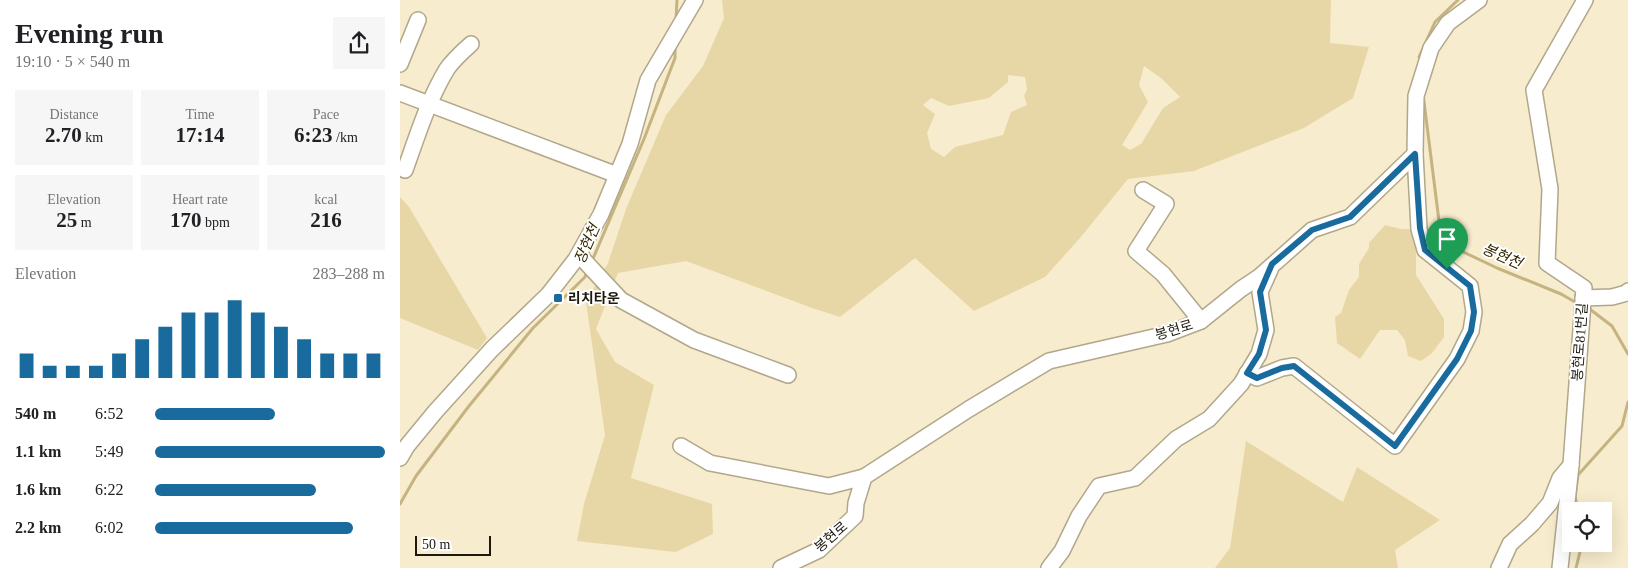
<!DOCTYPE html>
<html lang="en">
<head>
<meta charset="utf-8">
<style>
  :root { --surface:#fff; --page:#f6f6f6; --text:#202124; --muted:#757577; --accent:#1a6b9d }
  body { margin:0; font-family:"Times New Roman","Noto Sans KR",serif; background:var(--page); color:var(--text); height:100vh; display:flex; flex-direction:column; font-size:19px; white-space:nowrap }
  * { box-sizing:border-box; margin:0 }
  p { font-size:16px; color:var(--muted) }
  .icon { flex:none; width:28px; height:28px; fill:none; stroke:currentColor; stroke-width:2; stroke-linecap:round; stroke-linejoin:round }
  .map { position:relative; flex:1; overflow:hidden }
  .details { display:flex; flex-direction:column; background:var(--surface); width:400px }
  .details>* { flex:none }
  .controls { position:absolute; left:1162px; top:502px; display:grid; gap:10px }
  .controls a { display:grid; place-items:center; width:50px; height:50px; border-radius:0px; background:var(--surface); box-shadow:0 5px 20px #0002; font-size:25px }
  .scale { position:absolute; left:15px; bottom:12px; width:76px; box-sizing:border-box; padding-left:5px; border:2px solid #1d190e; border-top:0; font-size:14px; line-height:18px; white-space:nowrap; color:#1d190e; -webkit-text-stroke:4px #fff; paint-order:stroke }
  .pin { position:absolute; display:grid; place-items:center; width:42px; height:42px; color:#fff; margin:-51px -21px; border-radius:50% 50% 50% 0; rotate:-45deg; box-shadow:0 0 5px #0007 }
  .pin .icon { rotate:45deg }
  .round { display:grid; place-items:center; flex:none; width:52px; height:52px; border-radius:0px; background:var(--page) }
  .overview { display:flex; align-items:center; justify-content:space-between; height:85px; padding:0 15px }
  h1 { font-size:28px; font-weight:600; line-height:38px }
  .metrics { display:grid; grid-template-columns:repeat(3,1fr); gap:8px; height:85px; padding:5px 15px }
  .metrics div { display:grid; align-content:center; border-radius:0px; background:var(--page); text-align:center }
  .metrics b { font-size:21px; font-weight:600 }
  .metrics small { font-size:14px; font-weight:400 }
  .metrics p { font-size:14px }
  .chart { height:140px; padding:10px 15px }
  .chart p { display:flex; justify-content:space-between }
  .chart svg { width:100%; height:90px; margin-top:5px; stroke:var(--accent); stroke-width:6 }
  ul { padding:0 15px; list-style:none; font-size:16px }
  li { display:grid; grid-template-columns:80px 60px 1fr; align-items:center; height:38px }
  li i { height:12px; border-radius:6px; background:var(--accent) }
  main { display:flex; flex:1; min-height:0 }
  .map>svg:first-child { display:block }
  .green { fill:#e8d7a6; fill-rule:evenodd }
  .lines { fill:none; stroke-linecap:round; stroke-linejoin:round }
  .stream { stroke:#c5b380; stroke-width:3 }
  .minor-casing { stroke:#b1a78a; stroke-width:18 }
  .minor { stroke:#fff; stroke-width:15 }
  .route-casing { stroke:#fff; stroke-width:10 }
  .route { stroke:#1a6b9d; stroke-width:6 }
  .poi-dot { fill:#1a6b9d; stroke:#fff; stroke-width:2 }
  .labels { text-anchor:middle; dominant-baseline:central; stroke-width:4; stroke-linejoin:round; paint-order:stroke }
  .poi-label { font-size:14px; font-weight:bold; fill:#1d190e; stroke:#fff; text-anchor:start }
  .street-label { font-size:14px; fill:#1d190e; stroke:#fff }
  .water-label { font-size:15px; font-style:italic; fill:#352900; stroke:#fff }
</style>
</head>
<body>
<main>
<section class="details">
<div class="overview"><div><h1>Evening run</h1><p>19:10 · 5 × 540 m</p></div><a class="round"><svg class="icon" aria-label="share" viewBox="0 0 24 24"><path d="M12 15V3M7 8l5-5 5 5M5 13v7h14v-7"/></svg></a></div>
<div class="metrics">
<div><p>Distance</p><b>2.70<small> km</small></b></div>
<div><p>Time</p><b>17:14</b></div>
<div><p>Pace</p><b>6:23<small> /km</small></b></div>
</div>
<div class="metrics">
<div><p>Elevation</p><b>25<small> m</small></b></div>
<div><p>Heart rate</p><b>170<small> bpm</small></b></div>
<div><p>kcal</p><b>216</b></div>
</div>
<div class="chart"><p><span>Elevation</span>283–288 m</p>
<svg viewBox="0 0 160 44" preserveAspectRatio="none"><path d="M5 44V32M15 44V38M25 44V38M35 44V38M45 44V32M55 44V25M65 44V19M75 44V12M85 44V12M95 44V6M105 44V12M115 44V19M125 44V25M135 44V32M145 44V32M155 44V32"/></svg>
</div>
<ul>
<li><b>540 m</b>6:52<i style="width:52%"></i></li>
<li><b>1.1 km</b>5:49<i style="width:100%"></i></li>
<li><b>1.6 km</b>6:22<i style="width:70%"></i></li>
<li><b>2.2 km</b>6:02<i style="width:86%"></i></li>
</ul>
</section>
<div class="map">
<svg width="1228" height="568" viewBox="0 0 1228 568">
  <rect width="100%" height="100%" fill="#f7eccd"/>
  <!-- green -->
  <g class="green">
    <path d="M322,0H931L930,43L969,47L953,98L904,128L794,171L728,179L680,238L645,277L574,311L515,258L440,317L412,308L286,261L218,273L196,329L215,362L254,385L231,478L312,504L313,534L276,552L177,541L184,504L205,435L186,302L208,263L226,209L266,115L303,66L324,18ZM744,66L762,79L780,97L763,108L741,144L730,150L722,145L748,102L739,85ZM608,75L625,77L627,89L624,96L627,105L611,112L603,135L555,147L544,157L531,149L527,133L535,114L523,105L531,98L549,106L589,98L608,82Z"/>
    <polygon points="0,197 9,207 87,338 78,350 0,318"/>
    <polygon points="985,225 1001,229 1015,229 1016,252 1016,275 1044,319 1044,337 1032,353 1021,361 1008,356 1005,340 997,330 980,330 960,359 937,343 935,317 941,313 949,290 959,277 959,264 969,248 969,243"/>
    <polygon points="846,441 943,502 957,467 1040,520 995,550 998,568 815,568 830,548"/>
  </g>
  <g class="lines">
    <!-- stream -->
    <g class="stream">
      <polyline points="276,20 277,0"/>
      <polyline points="1019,57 1035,22 1058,0"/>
      <polyline points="1023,94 1039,221 1055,248 1097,268 1161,294 1175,302"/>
      <polyline points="192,261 244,139 275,58 275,46"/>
      <polyline points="1191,310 1212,326 1228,354"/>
      <polyline points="0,504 16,476 69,406 133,328 185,277 187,271"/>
      <polyline points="1178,511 1175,496 1178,475 1222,426 1228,402"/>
      <polyline points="1176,568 1182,544"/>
    </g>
    <defs>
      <g id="minor">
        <polyline points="0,64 18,20"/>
        <polyline points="0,93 217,175"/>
        <path d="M5,170C17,137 28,100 47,69C53,60 62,52 71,44"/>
        <polyline points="743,190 766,204 736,251 763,274 801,321"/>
        <polyline points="179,255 221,300 294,340 388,375"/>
        <polyline points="1183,298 1212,297 1227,293 1228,291"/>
        <polyline points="847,373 857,378 882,368 894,366 995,446 1057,359 1071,331 1074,312 1070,286 1025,250 1019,229 1015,154"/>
        <polyline points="281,446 310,463 429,486 464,477"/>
        <polyline points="0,458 7,446 35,412 92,349 148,295 176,259 201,214 230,144 248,80 295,0"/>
        <polyline points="381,568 419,550 455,516 456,503 464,477 569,409 649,361 767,334 801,321 841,289 859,277 912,230 950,217 1015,154 1016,96 1031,48 1048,23 1079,0"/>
        <polyline points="649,568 662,551 679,516 699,486 735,478 776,439 809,419 841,384 859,354 866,330 860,292 870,270"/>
        <polyline points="1099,568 1110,544 1132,524 1150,503 1160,478 1171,465"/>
        <polyline points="1160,568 1171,465 1184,288 1147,263 1150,189 1134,90 1185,0"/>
      </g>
    </defs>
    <!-- minor casing -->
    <use href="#minor" class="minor-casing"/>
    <!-- minor -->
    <use href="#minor" class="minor"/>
  </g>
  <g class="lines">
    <defs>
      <polygon id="route" points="1015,154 1020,228 1025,250 1070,286 1074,312 1071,331 1057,359 995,446 894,366 882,368 857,378 847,373 859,354 866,330 860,292 872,264 912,230 950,217"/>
    </defs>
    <!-- route casing -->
    <use href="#route" class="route-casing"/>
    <!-- route -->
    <use href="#route" class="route"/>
  </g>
  <!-- markers -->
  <rect class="poi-dot" x="153" y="293" width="10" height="10" rx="2.5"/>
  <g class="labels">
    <!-- poi labels -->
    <g class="poi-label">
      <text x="168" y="298">리치타운</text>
    </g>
    <!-- street labels -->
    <g class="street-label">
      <text transform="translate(774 330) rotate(-17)">봉현로</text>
      <text transform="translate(1180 342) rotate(-86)">봉현로81번길</text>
      <text transform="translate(431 537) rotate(-41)">봉현로</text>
    </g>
    <!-- water labels -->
    <g class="water-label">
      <text transform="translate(187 244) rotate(-66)">장현천</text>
      <text transform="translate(1102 256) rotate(24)">봉현천</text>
    </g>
  </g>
</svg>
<div class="controls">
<a><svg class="icon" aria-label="locate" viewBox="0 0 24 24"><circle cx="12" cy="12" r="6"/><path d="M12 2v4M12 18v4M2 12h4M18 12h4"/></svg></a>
</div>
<div class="scale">50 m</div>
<div class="pin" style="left:1047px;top:269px;background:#1e9e55"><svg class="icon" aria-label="arrive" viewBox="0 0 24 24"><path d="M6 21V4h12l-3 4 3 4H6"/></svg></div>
</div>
</main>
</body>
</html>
